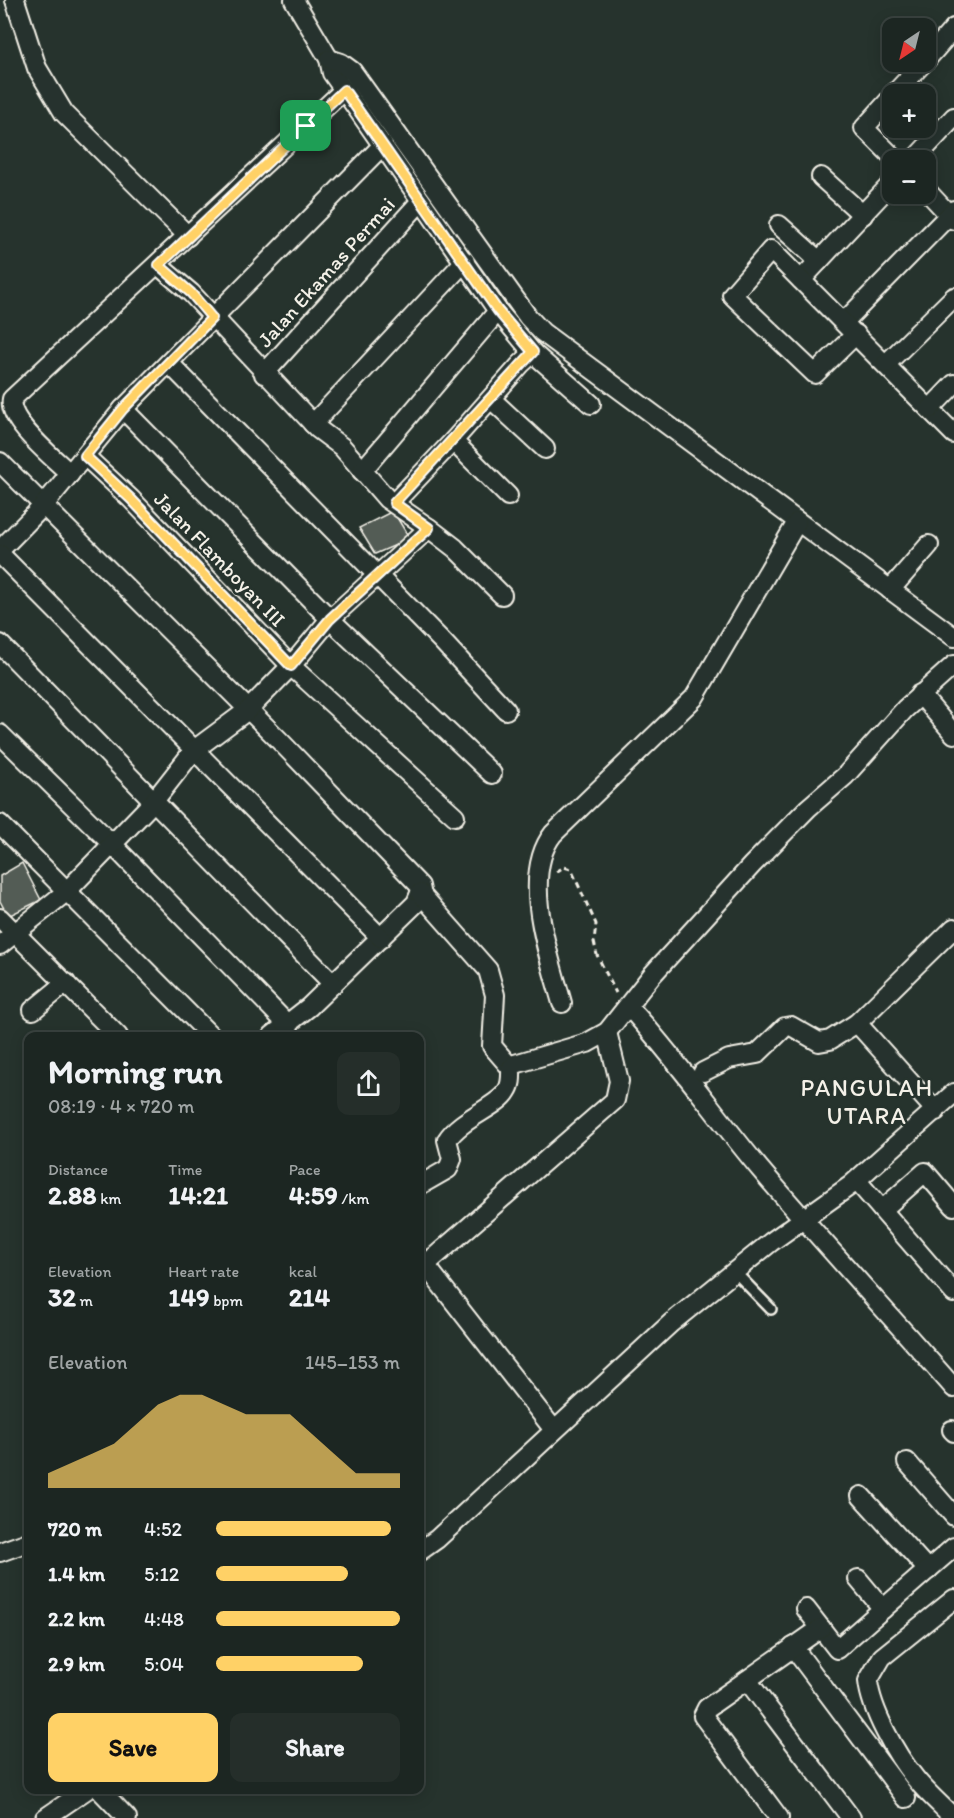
<!DOCTYPE html>
<html lang="en">
<head>
<meta charset="utf-8">
<style>
  :root { --surface:#1c2622; --page:#252e2a; --text:#f1f3f6; --muted:#a0a5a5; --line:#3a4340; --accent:#ffd166 }
  body { margin:0; font-family:Itim,sans-serif; background:var(--page); color:var(--text); height:100vh; display:flex; flex-direction:column; font-size:22px; white-space:nowrap }
  * { box-sizing:border-box; margin:0 }
  p { font-size:20px; color:var(--muted) }
  .icon { flex:none; width:33px; height:33px; fill:none; stroke:currentColor; stroke-width:2; stroke-linecap:round; stroke-linejoin:round }
  .map { position:relative; flex:1; overflow:hidden }
  .sheet { position:absolute; left:24px; top:1032px; width:400px; height:762px; display:flex; flex-direction:column; background:var(--surface); border-radius:12px; box-shadow:0 3px 15px #0003,0 0 0 2px var(--line) }
  .sheet>* { flex:none }
  .needle { width:39px; rotate:215deg }
  .buttons { position:absolute; left:882px; top:18px; display:grid; gap:12px }
  .buttons a { display:grid; place-items:center; width:54px; height:54px; border-radius:12px; background:var(--surface); box-shadow:0 3px 15px #0003,0 0 0 2px var(--line); font-size:30px }
  .pin { position:absolute; display:grid; place-items:center; width:51px; height:51px; color:#fff; margin:-26px; border-radius:12px; box-shadow:0 3px 9px #0006 }
  .round { display:grid; place-items:center; flex:none; width:63px; height:63px; border-radius:12px; background:var(--page) }
  .headline { display:flex; align-items:center; justify-content:space-between; height:102px; padding:0 24px }
  h1 { font-size:33px; font-weight:800; line-height:45px }
  .metrics { display:grid; grid-template-columns:repeat(3,1fr); gap:9px; height:102px; padding:6px 24px }
  .metrics div { display:grid; align-content:center }
  .metrics b { font-size:26px; font-weight:800 }
  .metrics small { font-size:16px; font-weight:400 }
  .metrics p { font-size:16px }
  .chart { height:168px; padding:12px 24px }
  .chart p { display:flex; justify-content:space-between }
  .chart svg { width:100%; height:108px; margin-top:6px; fill:var(--accent); opacity:.7 }
  .primary-button { display:flex; gap:12px; margin-top:auto; padding:12px 24px }
  .primary-button a { flex:1; height:69px; border-radius:12px; background:var(--accent); color:#111; font-size:24px; font-weight:800; line-height:69px; text-align:center }
  .primary-button a+a { background:var(--page); color:var(--text) }
  ul { padding:0 24px; list-style:none; font-size:20px }
  li { display:grid; grid-template-columns:96px 72px 1fr; align-items:center; height:45px }
  li i { height:15px; border-radius:8px; background:var(--accent) }
  .map>svg:first-child { display:block }
  .building { fill:#525c55; stroke:#f4f1e8; stroke-width:1.5 }
  .lines { fill:none; stroke-linecap:round; stroke-linejoin:round }
  .lane-casing { stroke:#f4f1e8; stroke-width:14 }
  .street-casing { stroke:#f4f1e8; stroke-width:22 }
  .path { stroke:#f4f1e8; stroke-width:3; stroke-dasharray:6 4.5; stroke-linecap:butt }
  .lane { stroke:#26332d; stroke-width:9 }
  .street { stroke:#26332d; stroke-width:18 }
  .route-casing { stroke:#fff; stroke-width:12 }
  .route { stroke:#ffd166; stroke-width:8 }
  .labels { text-anchor:middle; dominant-baseline:central; stroke-width:5; stroke-linejoin:round; paint-order:stroke }
  .street-label { font-size:21px; fill:#f4f1e8; stroke:#26332d }
  .quarter-label { font-size:24px; letter-spacing:1.5px; fill:#f4f1e8; stroke:#26332d }
</style>
</head>
<body>
<div class="map">
<svg width="954" height="1818" viewBox="0 0 954 1818">
  <rect width="100%" height="100%" fill="#26332d"/>
  <filter id="ink" filterUnits="userSpaceOnUse"><feTurbulence type="fractalNoise" baseFrequency=".0167" numOctaves="2"/><feDisplacementMap in="SourceGraphic" scale="12" xChannelSelector="R" yChannelSelector="G"/><feConvolveMatrix kernelMatrix="1 2 1 2 8 2 1 2 1" color-interpolation-filters="sRGB"/></filter>
  <g filter="url(#ink)">
    <!-- building -->
    <g class="building">
      <polygon points="393,511 410,539 375,554 359,528"/>
      <polygon points="22,863 41,900 8,916 0,901 0,876"/>
    </g>
    <g class="lines">
      <defs>
        <polyline id="lane" points="735,1272 771,1309"/>
        <g id="street">
          <polyline points="15,0 37,68 64,113 188,236"/>
          <polyline points="294,0 329,59 332,73 344,90 498,311 533,353"/>
          <polyline points="329,59 341,63 352,71 528,317 542,332 954,637"/>
          <polyline points="926,60 954,28"/>
          <polyline points="894,94 924,62"/>
          <polyline points="892,97 864,128 896,160"/>
          <polyline points="914,160 954,117"/>
          <polyline points="821,177 863,215"/>
          <polyline points="926,190 954,220"/>
          <polyline points="779,225 819,261"/>
          <polyline points="158,265 191,293 318,429 342,447 387,499 429,528"/>
          <polyline points="801,280 892,183"/>
          <polyline points="844,322 954,210"/>
          <polyline points="856,334 815,374 732,295 771,250 954,434"/>
          <polyline points="169,363 441,640 506,710"/>
          <polyline points="886,364 954,297"/>
          <polyline points="264,374 421,201"/>
          <polyline points="491,399 545,449"/>
          <polyline points="123,409 337,626 492,774"/>
          <polyline points="930,409 954,384"/>
          <polyline points="313,424 465,261"/>
          <polyline points="85,456 131,499 291,666 455,816"/>
          <polyline points="0,462 279,740 420,886 421,891 416,903 309,1007 272,1036"/>
          <polyline points="362,471 498,311"/>
          <path d="M70,474C54,458 7,421 12,399L344,90"/>
          <polyline points="508,496 453,441 521,364 533,353 591,404"/>
          <polyline points="394,503 453,441"/>
          <polyline points="0,550 44,505 123,409 383,145"/>
          <polyline points="0,554 381,938"/>
          <polyline points="890,590 929,545"/>
          <polyline points="0,644 333,984"/>
          <polyline points="920,694 954,734"/>
          <polyline points="0,734 111,843 289,1026"/>
          <polyline points="0,824 211,1036"/>
          <polyline points="420,893 488,970 495,995 492,1046 511,1068"/>
          <polyline points="0,918 118,1036"/>
          <polyline points="0,945 66,892 154,801 194,750 248,710 291,666 330,619 429,528 455,548 502,595"/>
          <path d="M562,1003C549,956 520,876 553,834L694,698L797,522"/>
          <path d="M628,1006C675,1057 715,1115 760,1169C823,1243 890,1315 954,1388"/>
          <polyline points="33,1010 66,983"/>
          <polyline points="857,1023 936,1111"/>
          <polyline points="703,1072 729,1059 757,1054 785,1027 791,1026 819,1042 830,1040 857,1023 954,928"/>
          <polyline points="857,1181 954,1293"/>
          <path d="M420,1185L448,1169L452,1159L447,1140C461,1118 498,1107 507,1091C512,1084 511,1076 511,1068L515,1064L587,1043L607,1032L652,975L752,865L808,808L845,776L905,709L954,665"/>
          <polyline points="882,1210 925,1172 954,1206"/>
          <polyline points="420,1258 554,1430"/>
          <polyline points="424,1266 615,1100 619,1081 607,1032"/>
          <polyline points="952,1430 954,1432"/>
          <polyline points="907,1462 954,1516"/>
          <polyline points="861,1496 928,1570"/>
          <polyline points="420,1551 437,1539 671,1323 771,1242 851,1185 954,1093"/>
          <polyline points="0,1552 28,1542"/>
          <polyline points="858,1579 883,1609"/>
          <path d="M954,1599L882,1657L868,1681C871,1710 896,1755 915,1778C926,1792 941,1805 954,1818"/>
          <polyline points="806,1609 837,1649 954,1547"/>
          <polyline points="793,1647 906,1798"/>
          <polyline points="747,1680 851,1818"/>
          <polyline points="100,1790 127,1818"/>
          <polyline points="45,1818 86,1790"/>
          <polyline points="779,1818 703,1716 707,1708 821,1628"/>
        </g>
      </defs>
      <!-- lane casing -->
      <use href="#lane" class="lane-casing"/>
      <!-- street casing -->
      <use href="#street" class="street-casing"/>
      <!-- path -->
      <polyline class="path" points="556,872 564,867 571,869 596,924 594,942 597,955 616,993"/>
      <!-- lane -->
      <use href="#lane" class="lane"/>
      <!-- street -->
      <use href="#street" class="street"/>
    </g>
  </g>
  <g class="lines" filter="url(#ink)">
    <defs>
      <polygon id="route" points="344,90 498,311 533,352 394,503 429,528 330,619 291,666 131,499 85,456 123,409 212,318 191,293 159,265"/>
    </defs>
    <!-- route casing -->
    <use href="#route" class="route-casing"/>
    <!-- route -->
    <use href="#route" class="route"/>
  </g>
  <g class="labels">
    <!-- street labels -->
    <g class="street-label">
      <text transform="translate(326 272) rotate(-48)">Jalan Ekamas Permai</text>
      <text transform="translate(220 559) rotate(46)">Jalan Flamboyan III</text>
    </g>
    <!-- quarter labels -->
    <g class="quarter-label">
      <text x="867" y="1087">PANGULAH<tspan x="867" dy="28">UTARA</tspan></text>
    </g>
  </g>
</svg>
<div class="buttons">
<a><svg class="needle" viewBox="-14 -14 28 28"><path d="M0-13l5 13h-10z" fill="#e53935"/><path d="M0 13l5-13h-10z" fill="#a0a5a5"/></svg></a>
<a>+</a>
<a>−</a>
</div>
<div class="pin" style="left:306px;top:126px;background:#1e9e55"><svg class="icon" aria-label="arrive" viewBox="0 0 24 24"><path d="M6 21V4h12l-3 4 3 4H6"/></svg></div>
<section class="sheet">
<div class="headline"><div><h1>Morning run</h1><p>08:19 · 4 × 720 m</p></div><a class="round"><svg class="icon" aria-label="share" viewBox="0 0 24 24"><path d="M12 15V3M7 8l5-5 5 5M5 13v7h14v-7"/></svg></a></div>
<div class="metrics">
<div><p>Distance</p><b>2.88<small> km</small></b></div>
<div><p>Time</p><b>14:21</b></div>
<div><p>Pace</p><b>4:59<small> /km</small></b></div>
</div>
<div class="metrics">
<div><p>Elevation</p><b>32<small> m</small></b></div>
<div><p>Heart rate</p><b>149<small> bpm</small></b></div>
<div><p>kcal</p><b>214</b></div>
</div>
<div class="chart"><p><span>Elevation</span>145–153 m</p>
<svg viewBox="0 0 160 44" preserveAspectRatio="none"><path d="M0 44V38L10 34L20 30L30 26L40 18L50 10L60 6L70 6L80 10L90 14L100 14L110 14L120 22L130 30L140 38L150 38L160 38V44z"/></svg>
</div>
<ul>
<li><b>720 m</b>4:52<i style="width:95%"></i></li>
<li><b>1.4 km</b>5:12<i style="width:72%"></i></li>
<li><b>2.2 km</b>4:48<i style="width:100%"></i></li>
<li><b>2.9 km</b>5:04<i style="width:80%"></i></li>
</ul>
<div class="primary-button"><a>Save</a><a>Share</a></div>
</section>
</div>
</body>
</html>
